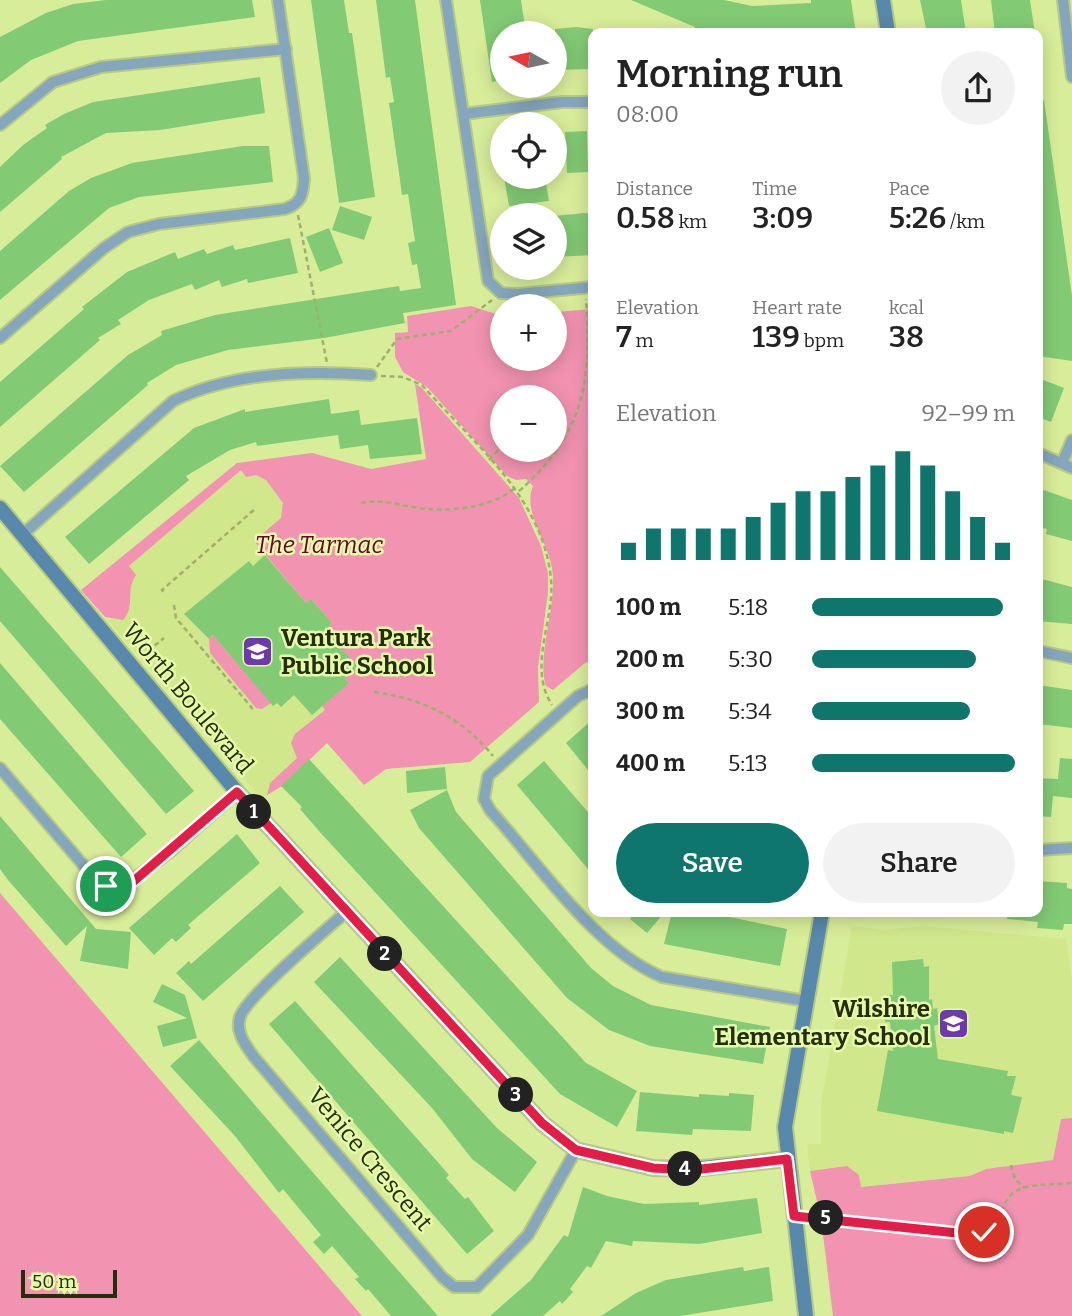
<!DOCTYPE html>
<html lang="en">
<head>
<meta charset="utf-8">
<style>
  :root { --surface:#fff; --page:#f2f2f2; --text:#222; --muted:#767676; --accent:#0f766e }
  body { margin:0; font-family:Bitter,serif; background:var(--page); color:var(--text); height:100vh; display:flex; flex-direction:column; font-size:26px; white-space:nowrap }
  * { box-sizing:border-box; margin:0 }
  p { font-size:23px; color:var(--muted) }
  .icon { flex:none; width:38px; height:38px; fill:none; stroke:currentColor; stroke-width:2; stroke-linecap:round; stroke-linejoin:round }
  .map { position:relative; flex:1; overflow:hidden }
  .sheet { position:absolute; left:588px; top:28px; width:455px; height:889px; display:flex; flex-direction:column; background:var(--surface); border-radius:14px; box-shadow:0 4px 18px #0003 }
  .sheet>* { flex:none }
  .needle { width:46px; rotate:279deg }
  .tools { position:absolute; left:490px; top:21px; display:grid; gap:14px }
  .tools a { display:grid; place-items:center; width:77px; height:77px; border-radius:50%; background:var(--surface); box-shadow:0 4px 18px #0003; font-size:35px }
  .scale { position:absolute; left:21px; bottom:18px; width:96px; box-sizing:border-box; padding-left:7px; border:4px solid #262d0b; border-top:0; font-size:19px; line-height:24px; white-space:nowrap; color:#262d0b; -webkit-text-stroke:5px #e5fba6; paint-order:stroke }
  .pin { position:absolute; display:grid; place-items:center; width:60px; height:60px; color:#fff; margin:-30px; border:4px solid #fff; border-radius:50%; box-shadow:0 2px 7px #0007 }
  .km { position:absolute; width:35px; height:35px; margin:-18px; border-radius:50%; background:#222; color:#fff; font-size:19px; line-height:35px; text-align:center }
  .round { display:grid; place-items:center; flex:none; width:74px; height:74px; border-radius:37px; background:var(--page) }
  .head { display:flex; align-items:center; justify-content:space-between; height:119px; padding:0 28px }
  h1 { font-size:38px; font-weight:600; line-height:52px }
  .figures { display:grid; grid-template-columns:repeat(3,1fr); gap:10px; height:119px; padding:7px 28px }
  .figures div { display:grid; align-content:center }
  .figures b { font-size:30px; font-weight:600 }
  .figures small { font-size:19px; font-weight:400 }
  .figures p { font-size:19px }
  .chart { height:196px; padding:14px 28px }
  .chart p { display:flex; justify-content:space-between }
  .chart svg { width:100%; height:126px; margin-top:7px; stroke:var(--accent); stroke-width:6 }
  .button { display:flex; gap:14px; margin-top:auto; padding:14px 28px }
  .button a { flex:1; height:80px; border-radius:42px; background:var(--accent); color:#fff; font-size:28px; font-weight:600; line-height:80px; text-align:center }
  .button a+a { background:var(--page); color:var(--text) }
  ul { padding:0 28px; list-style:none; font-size:23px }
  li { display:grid; grid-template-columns:112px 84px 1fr; align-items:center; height:52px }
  li i { height:18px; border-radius:9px; background:var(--accent) }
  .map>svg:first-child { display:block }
  .built { fill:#d0e78b }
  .green { fill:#f293b1; fill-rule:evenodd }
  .building { fill:#83ca75 }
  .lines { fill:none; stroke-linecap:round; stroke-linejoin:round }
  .street-casing { stroke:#b8ca80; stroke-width:14 }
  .secondary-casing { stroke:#b8ca80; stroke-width:18 }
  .path { stroke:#9fb06d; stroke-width:2.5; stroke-dasharray:5 3.5; stroke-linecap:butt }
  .street { stroke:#86a6be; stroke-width:10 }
  .secondary { stroke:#5888ab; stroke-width:14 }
  .route-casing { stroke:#fff; stroke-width:14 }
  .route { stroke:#e11d48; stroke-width:9 }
  .labels { text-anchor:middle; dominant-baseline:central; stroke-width:5; stroke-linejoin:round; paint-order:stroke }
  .park-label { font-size:24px; font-style:italic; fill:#670133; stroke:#e5fba6 }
  .poi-label { font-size:24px; font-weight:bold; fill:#262d0b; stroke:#e5fba6; text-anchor:start }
  .street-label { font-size:24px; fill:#262d0b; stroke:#e5fba6 }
</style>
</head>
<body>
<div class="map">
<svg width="1072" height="1316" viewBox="0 0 1072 1316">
  <rect width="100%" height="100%" fill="#d8ed9a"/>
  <!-- built -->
  <g class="built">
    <polygon points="312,453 357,466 383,683 327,743 282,786 262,799 105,617 109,620 131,602 129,588 135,575 129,566 220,486 241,469"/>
    <polygon points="852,926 885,930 922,926 1066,939 1072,980 1072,1118 1061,1119 1054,1160 986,1169 970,1176 860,1187 847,1166 810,1171 807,1144 821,1144 821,1105"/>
  </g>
  <!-- green -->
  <g class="green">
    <path d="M471,306L502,316V359H555V312L593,309V660L585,663L553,690L546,686C536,655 558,605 552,568C548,542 522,512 533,486L526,479L516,480L507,476L427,387L403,372L395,357V333L408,332L407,316ZM502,397H555V450H502Z"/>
    <path d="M415,384L421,387L519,498L541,546L548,573V593L538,667L539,702L470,762L386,769L364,785L327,743L282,786L267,795L270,783L297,758L291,743L295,734L325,710L322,706L349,683L345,678L357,667L335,642L338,639L328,627L332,623L311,599L306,603L254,541L281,518L283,503L266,480L256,475L246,477L241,470L129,566L136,575C125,590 136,606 123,620L105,617L81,590L237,463L312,453L371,469L426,459Z"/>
    <polygon points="213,635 271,703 262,709 256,708 210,653 209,639"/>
    <polygon points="0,893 362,1316 0,1316"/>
    <polygon points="1072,1118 1072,1316 833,1316 821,1218 810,1171 847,1166 859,1175 861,1187 970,1176 986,1169 1053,1160 1061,1119"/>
  </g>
  <!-- building -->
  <g class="building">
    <polygon points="106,0 252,0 255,17 78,41 31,60 0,83 0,37 46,13 73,4"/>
    <polygon points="311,0 344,0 349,33 352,33 375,197 339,203"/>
    <polygon points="376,0 415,0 456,305 403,313 405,323 324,338 228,350 176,365 147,383 148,385 24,492 0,466 128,355 162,335 161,331 215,315 399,286 400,291 421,288 417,264 412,265 408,243 415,241 408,194 402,195 399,173 389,103 394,102 390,77 386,78"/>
    <polygon points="480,0 521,0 526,33 502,33 502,80 492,82"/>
    <polygon points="631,0 724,0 752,6 811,3 811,0 851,0 856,33 699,33 694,31 695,27"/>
    <polygon points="920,0 961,0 966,33 927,33"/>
    <polygon points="991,0 1030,0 1035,33 995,33"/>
    <polygon points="576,27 593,29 592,69 555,70 555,29"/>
    <polygon points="260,77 265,113 160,130 106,133 61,157 62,159 0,212 0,167 23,145 47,128 45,125 64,114 93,102"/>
    <polygon points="1038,100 1044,100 1072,296 1072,361 1038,356"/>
    <polygon points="587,131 588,172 567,173 565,132"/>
    <polygon points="243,146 269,146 273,182 139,197 109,208 0,300 0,251 69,191 91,178 132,163"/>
    <polygon points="504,177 545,177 549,201 509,206"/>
    <polygon points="340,206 372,217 364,240 332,230"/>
    <polygon points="584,213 593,214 593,255 555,257 555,216"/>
    <polygon points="329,228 343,263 320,272 306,237"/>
    <polygon points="290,238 298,273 248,283 247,279 222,287 219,280 195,290 192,284 149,300 118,320 121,324 98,338 100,340 0,427 0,382 84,309 82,307 127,272 175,252 178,259 204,249 207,254 233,245 235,250"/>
    <polygon points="1038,378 1064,388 1051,422 1038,417"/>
    <polygon points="329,399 331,414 359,410 361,425 417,418 422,454 370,459 368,445 340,449 338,435 257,446 256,442 230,450 186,476 189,480 89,564 65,537 194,428 245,409 245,412"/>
    <polygon points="1038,488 1072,500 1072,541 1046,534 1047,529 1038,527"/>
    <polygon points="265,555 306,603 311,599 332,623 328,627 338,639 335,642 358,667 345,678 349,683 312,715 294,695 281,707 277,703 273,706 213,635 209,639 184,614 249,561 253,566"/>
    <polygon points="0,567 194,791 166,814 0,621"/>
    <polygon points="1038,578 1072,587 1072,624 1038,621"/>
    <polygon points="0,663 147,834 121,857 0,719"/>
    <polygon points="1038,685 1072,690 1072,728 1038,724"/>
    <polygon points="593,719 593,776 566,743"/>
    <polygon points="1060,758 1072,759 1072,798 1053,796 1051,817 1038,816 1038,778 1058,779"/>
    <polygon points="309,759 586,1063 637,1091 617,1127 560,1094 319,831 300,809 302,807 281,786"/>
    <polygon points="544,761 593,818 593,875 517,785"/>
    <polygon points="445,767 447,789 407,793 406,771"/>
    <polygon points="447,790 456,812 591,968 613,986 651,1005 770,1027 763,1064 650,1046 609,1030 567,998 419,828 410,810"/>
    <polygon points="0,816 96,929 131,932 128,969 80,961 87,926 66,946 8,880 0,869"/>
    <polygon points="237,834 260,863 188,925 191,928 176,942 172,938 154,955 129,928"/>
    <polygon points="1038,881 1067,883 1067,888 1072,889 1072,924 1064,924 1063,930 1037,928 1038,922 1007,919 1008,912 1038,912"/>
    <polygon points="280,886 304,912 203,1001 176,973 189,961 191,964"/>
    <polygon points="636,912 665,912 647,933 630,919"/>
    <polygon points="672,912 720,915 787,929 780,966 664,944"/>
    <polygon points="340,957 497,1128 537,1162 515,1192 472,1159 432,1108 314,982"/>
    <polygon points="923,959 924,967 929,966 929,1000 932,999 933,1009 937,1008 939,1024 934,1026 938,1059 1008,1071 1007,1076 1016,1076 1011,1095 1022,1097 1013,1133 1004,1131 1004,1134 877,1111 888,1050 893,1051 890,1022 885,1022 883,1004 888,1004 887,995 893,995 892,962"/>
    <polygon points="162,984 185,995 197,1038 163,1047 157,1026 187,1018 153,1002"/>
    <polygon points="295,1001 436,1160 449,1175 446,1178 465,1199 468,1197 494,1231 467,1254 269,1024"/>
    <polygon points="199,1040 347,1212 438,1316 391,1316 368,1289 366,1291 355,1279 359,1277 332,1246 324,1254 313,1242 321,1235 297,1206 283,1189 279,1193 235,1136 170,1066"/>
    <polygon points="640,1092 699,1097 699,1094 729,1096 729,1093 754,1095 751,1131 693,1129 692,1135 636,1131"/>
    <polygon points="583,1187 607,1196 644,1204 699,1202 699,1205 757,1198 762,1233 699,1244 633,1241 632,1246 606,1241 591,1268 587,1266 570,1289 573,1292 562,1304 560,1301 543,1316 490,1316 531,1280 564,1235 568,1237"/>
    <polygon points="743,1267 744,1271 769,1267 773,1301 680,1316 601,1316 636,1293 666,1280"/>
  </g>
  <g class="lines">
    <defs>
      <g id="street">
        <polyline points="446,0 488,281 501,293 518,294 593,287"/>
        <polyline points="1063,0 1072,77"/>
        <polyline points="463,114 562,102 593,102"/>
        <polyline points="0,125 53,82 101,67 286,49"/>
        <path d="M0,338L104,248L128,232L159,224L285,209C302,203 303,194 304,178L278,0"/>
        <polyline points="1038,453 1072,468"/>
        <polyline points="1062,463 1072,440"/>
        <path d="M22,535L173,401C232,372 307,370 371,375"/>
        <polyline points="1038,651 1072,658"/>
        <path d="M593,689L578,696L488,776L484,799L490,810C538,863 595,949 662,977L806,1001"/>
        <polyline points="0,768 91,874 106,886 121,889 171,851 237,792"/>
        <polyline points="1038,850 1072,848"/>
        <path d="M346,912C326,930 246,997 240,1017C235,1032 246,1046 254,1057L442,1277L454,1287H477L528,1235L576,1150"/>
      </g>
      <g id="secondary">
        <polyline points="883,0 888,33"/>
        <polyline points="0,508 237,792 542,1123 576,1150 653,1168 693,1169 787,1159"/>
        <polyline points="806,1316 785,1127 822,912"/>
      </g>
    </defs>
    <!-- street casing -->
    <use href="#street" class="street-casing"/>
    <!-- secondary casing -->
    <use href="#secondary" class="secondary-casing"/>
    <!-- path -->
    <g class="path">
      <polyline points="298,215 327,363"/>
      <polyline points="377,367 397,339 451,331 492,300"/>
      <path d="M381,376L403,377L422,385C473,443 543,497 551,579C555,621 527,666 552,705"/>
      <polyline points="489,460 502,446"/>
      <path d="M519,491C584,434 592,382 586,299"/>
      <path d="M361,503C383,498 404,507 427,509C456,511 494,507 516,487"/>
      <polyline points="163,592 162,590 255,509"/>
      <polyline points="174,605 176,618 252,708 250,710"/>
      <polyline points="148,651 164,638"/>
      <path d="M374,692C424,699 461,717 493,756"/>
      <polyline points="1011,1165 1015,1179 1024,1188"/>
      <path d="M808,1217C837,1218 969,1240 985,1231C998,1224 1001,1207 1010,1196C1021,1182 1055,1185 1072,1183"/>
    </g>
    <!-- street -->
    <use href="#street" class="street"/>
    <!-- secondary -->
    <use href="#secondary" class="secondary"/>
  </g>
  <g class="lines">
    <defs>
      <polyline id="route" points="106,886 121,889 128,886 237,792 542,1123 576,1150 653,1168 693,1170 787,1159 794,1216 957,1233 984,1232"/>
    </defs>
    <!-- route casing -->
    <use href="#route" class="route-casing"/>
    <!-- route -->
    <use href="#route" class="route"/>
  </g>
  <!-- icons -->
  <defs>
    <symbol id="school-square" viewBox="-11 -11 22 22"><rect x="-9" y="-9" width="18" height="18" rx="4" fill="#6e38af" stroke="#e5fba6"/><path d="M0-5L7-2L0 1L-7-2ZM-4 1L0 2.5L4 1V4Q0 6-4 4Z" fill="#fff"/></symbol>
  </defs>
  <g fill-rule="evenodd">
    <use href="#school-square" x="240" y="634" width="35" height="35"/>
    <use href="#school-square" x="936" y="1006" width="35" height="35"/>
  </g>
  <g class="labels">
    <!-- park labels -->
    <g class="park-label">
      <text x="319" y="545">The Tarmac</text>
    </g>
    <!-- poi labels -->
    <g class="poi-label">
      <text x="281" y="638">Ventura Park<tspan x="281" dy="28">Public School</tspan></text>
      <text x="930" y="1009" text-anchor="end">Wilshire<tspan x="930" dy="28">Elementary School</tspan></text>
    </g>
    <!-- street labels -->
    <g class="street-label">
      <text transform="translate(188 698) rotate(50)">Worth Boulevard</text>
      <text transform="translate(370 1159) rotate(50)">Venice Crescent</text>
    </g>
  </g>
</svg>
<div class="tools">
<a><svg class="needle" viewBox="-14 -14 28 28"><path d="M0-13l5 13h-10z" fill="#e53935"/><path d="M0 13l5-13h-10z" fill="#767676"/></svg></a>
<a><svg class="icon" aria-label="locate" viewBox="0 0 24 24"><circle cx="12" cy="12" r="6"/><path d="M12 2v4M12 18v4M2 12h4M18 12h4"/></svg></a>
<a><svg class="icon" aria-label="layers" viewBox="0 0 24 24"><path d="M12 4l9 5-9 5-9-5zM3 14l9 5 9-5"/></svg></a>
<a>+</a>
<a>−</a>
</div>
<div class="scale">50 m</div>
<div class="pin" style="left:106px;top:886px;background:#1e9e55"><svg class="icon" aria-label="arrive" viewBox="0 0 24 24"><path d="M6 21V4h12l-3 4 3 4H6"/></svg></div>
<div class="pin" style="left:984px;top:1232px;background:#d93025"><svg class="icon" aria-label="check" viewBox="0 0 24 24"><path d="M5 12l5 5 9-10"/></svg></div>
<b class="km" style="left:254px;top:812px">1</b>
<b class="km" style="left:385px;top:954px">2</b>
<b class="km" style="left:516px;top:1095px">3</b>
<b class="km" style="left:685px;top:1169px">4</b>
<b class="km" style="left:826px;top:1218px">5</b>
<section class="sheet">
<div class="head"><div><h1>Morning run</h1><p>08:00</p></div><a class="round"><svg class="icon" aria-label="share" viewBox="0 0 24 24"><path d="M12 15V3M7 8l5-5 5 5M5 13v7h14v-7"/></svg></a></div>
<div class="figures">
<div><p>Distance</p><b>0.58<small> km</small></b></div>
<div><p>Time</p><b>3:09</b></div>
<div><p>Pace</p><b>5:26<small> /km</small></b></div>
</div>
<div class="figures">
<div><p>Elevation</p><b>7<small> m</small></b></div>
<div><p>Heart rate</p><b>139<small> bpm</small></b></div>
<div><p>kcal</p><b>38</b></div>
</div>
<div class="chart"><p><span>Elevation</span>92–99 m</p>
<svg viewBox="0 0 160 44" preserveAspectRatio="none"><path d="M5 44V38M15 44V33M25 44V33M35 44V33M45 44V33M55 44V29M65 44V24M75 44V20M85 44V20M95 44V15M105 44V11M115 44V6M125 44V11M135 44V20M145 44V29M155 44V38"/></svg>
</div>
<ul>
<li><b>100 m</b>5:18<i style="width:94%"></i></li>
<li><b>200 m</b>5:30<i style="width:81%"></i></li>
<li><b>300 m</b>5:34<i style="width:78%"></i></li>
<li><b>400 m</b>5:13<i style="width:100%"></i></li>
</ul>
<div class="button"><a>Save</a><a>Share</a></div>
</section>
</div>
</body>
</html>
